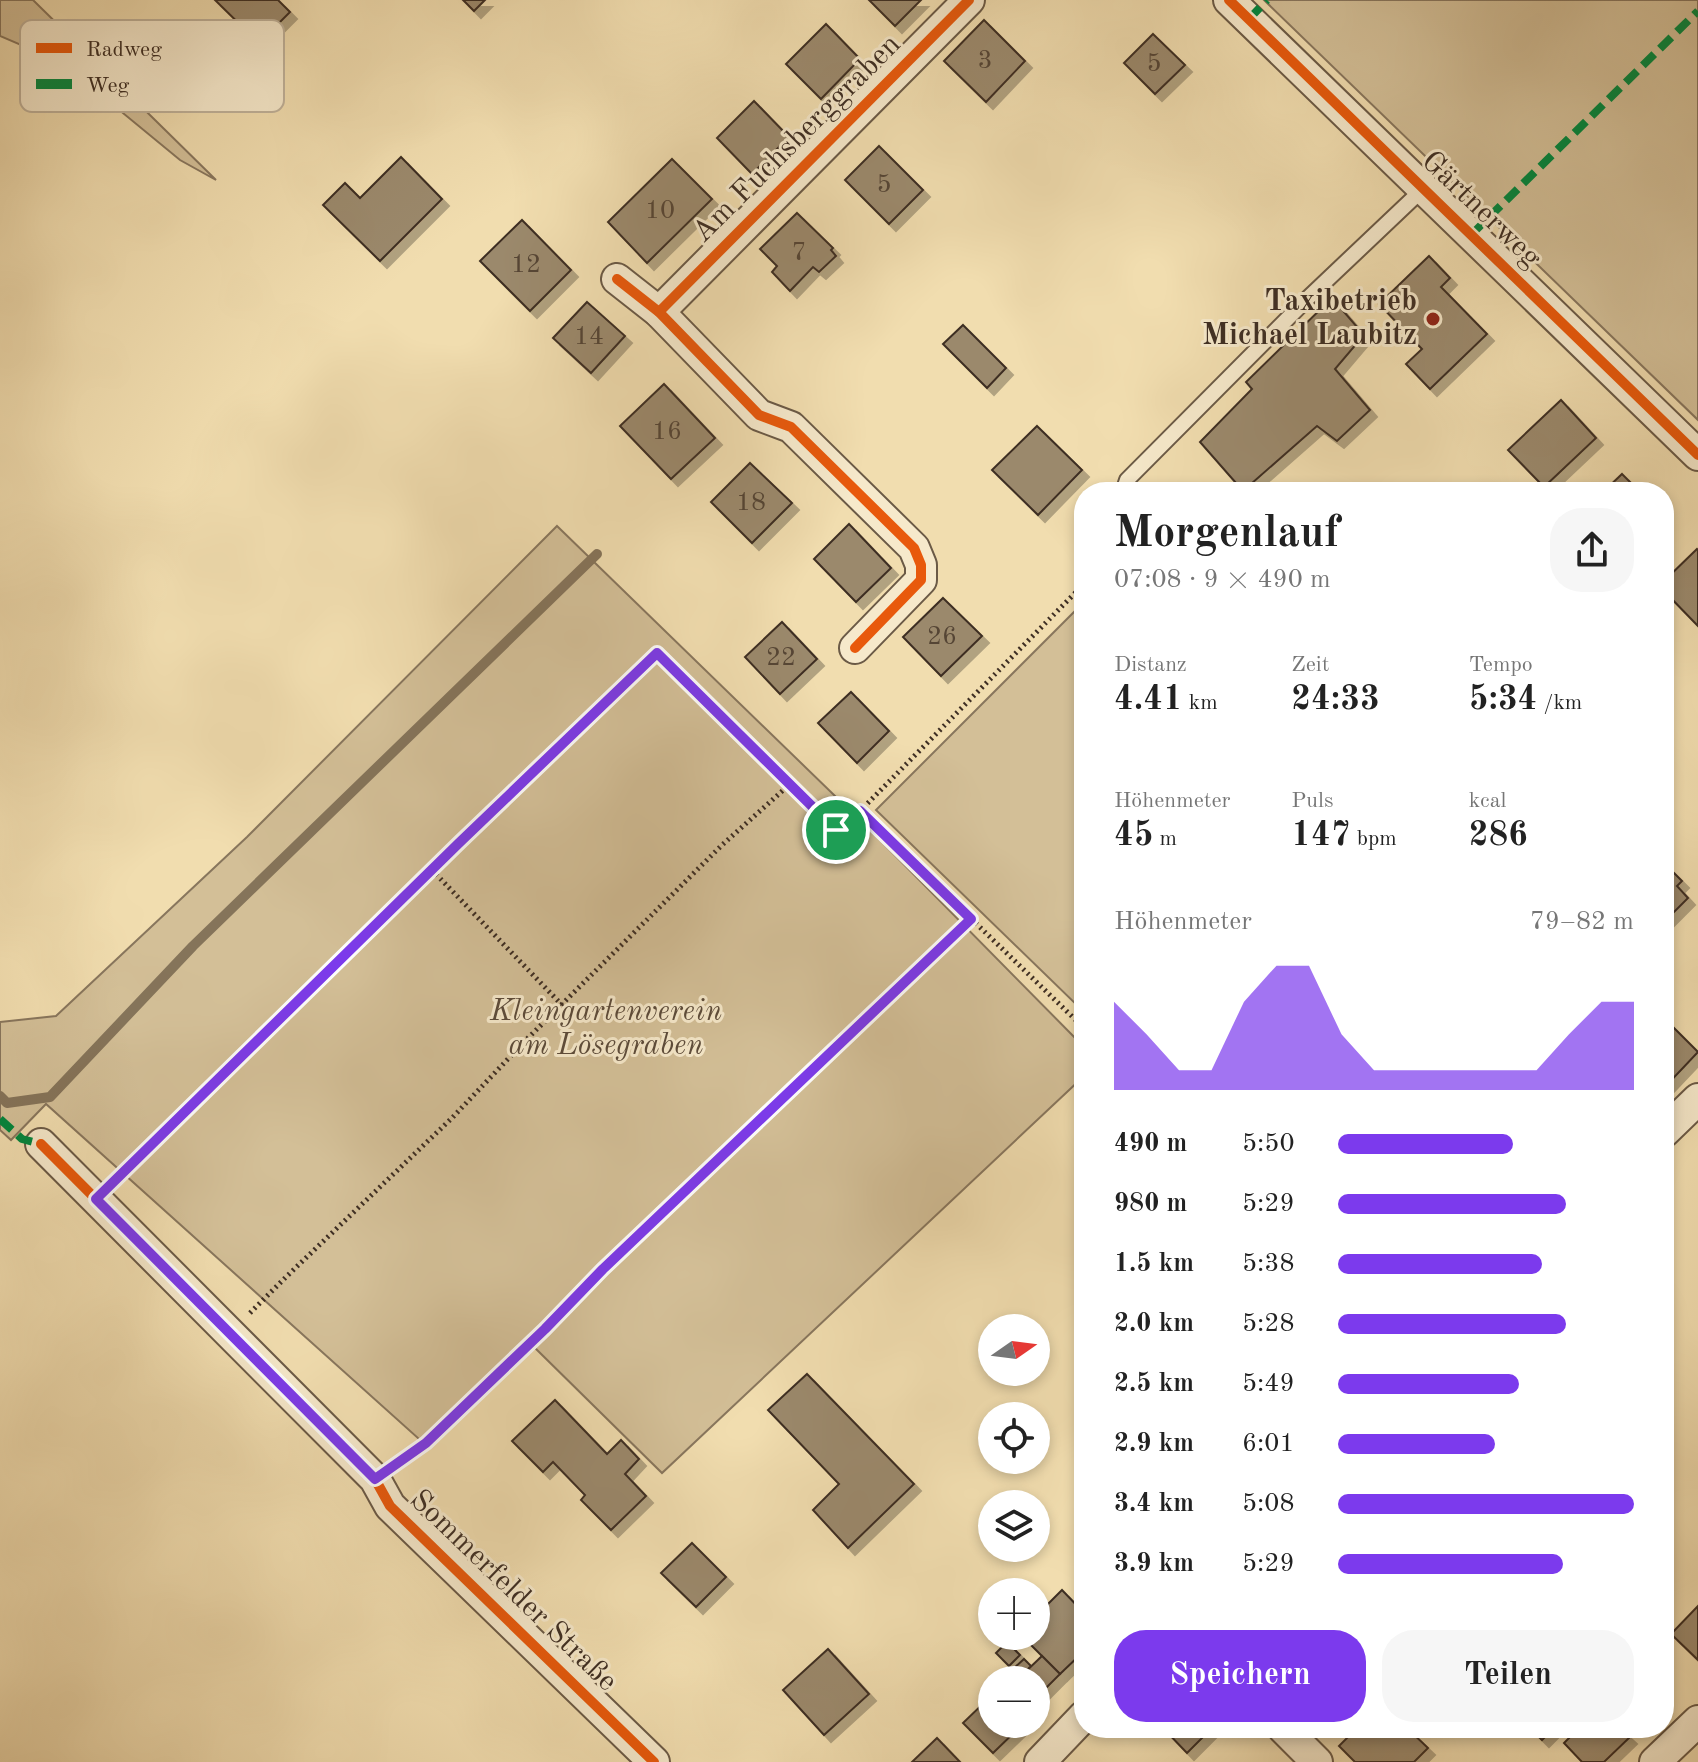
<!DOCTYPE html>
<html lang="de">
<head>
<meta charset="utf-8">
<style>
  :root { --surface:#fff; --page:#f6f6f6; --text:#222; --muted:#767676; --accent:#7c3aed }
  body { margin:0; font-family:"Old Standard TT",serif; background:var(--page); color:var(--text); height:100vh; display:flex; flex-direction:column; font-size:30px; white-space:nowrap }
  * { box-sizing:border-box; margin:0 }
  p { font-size:26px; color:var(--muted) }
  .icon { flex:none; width:44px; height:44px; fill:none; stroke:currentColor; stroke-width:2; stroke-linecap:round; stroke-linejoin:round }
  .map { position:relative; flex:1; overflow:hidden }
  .sheet { position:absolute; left:1074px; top:482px; width:600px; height:1256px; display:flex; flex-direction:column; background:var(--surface); border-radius:32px; box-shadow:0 4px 12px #0003 }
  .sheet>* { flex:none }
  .needle { width:52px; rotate:76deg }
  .fabs { position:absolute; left:978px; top:1314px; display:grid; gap:16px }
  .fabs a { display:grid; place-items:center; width:72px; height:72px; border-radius:50%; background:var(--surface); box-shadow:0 4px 12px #0003; font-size:40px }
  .pin { position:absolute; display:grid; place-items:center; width:68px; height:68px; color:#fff; margin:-34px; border:4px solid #fff; border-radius:50%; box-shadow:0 2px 8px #0007 }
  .round { display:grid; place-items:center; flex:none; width:84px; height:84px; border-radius:32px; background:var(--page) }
  .headline { display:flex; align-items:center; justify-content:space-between; height:136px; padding:0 40px }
  h1 { font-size:44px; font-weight:700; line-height:60px }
  .metrics { display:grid; grid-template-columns:repeat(3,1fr); gap:12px; height:136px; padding:8px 40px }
  .metrics div { display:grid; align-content:center }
  .metrics b { font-size:34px; font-weight:700 }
  .metrics small { font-size:22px; font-weight:400 }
  .metrics p { font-size:22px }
  .chart { height:224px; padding:16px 40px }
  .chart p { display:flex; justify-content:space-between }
  .chart svg { width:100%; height:144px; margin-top:8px; fill:var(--accent); opacity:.7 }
  .action { display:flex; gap:16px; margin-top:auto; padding:16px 40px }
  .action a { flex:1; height:92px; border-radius:32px; background:var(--accent); color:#fff; font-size:32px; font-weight:700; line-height:92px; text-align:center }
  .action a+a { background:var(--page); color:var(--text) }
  ul { padding:0 40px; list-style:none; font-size:26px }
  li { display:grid; grid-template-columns:128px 96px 1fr; align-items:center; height:60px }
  li i { height:20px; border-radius:10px; background:var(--accent) }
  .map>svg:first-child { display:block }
  .green { fill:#d3bf97; stroke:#88765d; stroke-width:2 }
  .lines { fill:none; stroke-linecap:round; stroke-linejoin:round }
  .stream { stroke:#85745a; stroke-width:10 }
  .building { fill:#9b896c; stroke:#3e2e23; stroke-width:2; filter:url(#shadow) }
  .service-casing { stroke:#6b5a46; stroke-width:18 }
  .minor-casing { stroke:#6b5a46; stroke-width:34 }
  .path { stroke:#3e2e23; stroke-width:5; stroke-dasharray:2 4; stroke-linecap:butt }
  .service { stroke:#f6e9cb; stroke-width:14 }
  .minor { stroke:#f6e9cb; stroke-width:30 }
  .quiet { stroke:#00873e; stroke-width:8; stroke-dasharray:16 8; stroke-linecap:butt }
  .cycleway-casing { stroke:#f6e9cb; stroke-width:15 }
  .cycleway { stroke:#e8590c; stroke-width:10 }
  .route-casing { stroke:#fff; stroke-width:16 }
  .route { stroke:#7c3aed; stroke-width:10 }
  .poi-dot { fill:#8f2418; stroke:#f6e9cb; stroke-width:3 }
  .labels { text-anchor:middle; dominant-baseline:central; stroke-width:6; stroke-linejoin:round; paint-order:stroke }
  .number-label { font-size:26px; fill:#554535 }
  .street-label { font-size:30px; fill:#3e2e23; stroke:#f6e9cb }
  .poi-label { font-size:30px; font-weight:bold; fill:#3e2e23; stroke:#f6e9cb; text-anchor:end }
  .park-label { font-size:30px; font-style:italic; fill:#5c4b3a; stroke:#f6e9cb }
  .key { fill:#f6e9cb; stroke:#bfb199; stroke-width:2 }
  .key-label { font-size:22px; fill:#3e2e23 }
</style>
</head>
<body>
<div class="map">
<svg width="1698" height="1762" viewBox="0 0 1698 1762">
  <defs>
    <filter id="shadow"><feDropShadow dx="7" dy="7" stdDeviation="0" flood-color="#0004"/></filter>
  </defs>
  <rect width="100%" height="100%" fill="#f1ddaf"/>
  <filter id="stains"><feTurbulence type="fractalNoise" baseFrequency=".0025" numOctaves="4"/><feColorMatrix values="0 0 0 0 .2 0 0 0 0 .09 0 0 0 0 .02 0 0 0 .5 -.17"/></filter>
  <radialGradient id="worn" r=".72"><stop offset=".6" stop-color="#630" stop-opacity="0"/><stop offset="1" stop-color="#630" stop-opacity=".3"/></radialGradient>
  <!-- green -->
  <g class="green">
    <polygon points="0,0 33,0 216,180 180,160 61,62 0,36"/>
    <polygon points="1264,0 1698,0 1698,420"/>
    <polygon points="557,526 869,829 1084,1047 1084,1076 662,1473 534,1347 429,1448 46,1104 11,1140 0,1130 0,1022 56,1016 247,837"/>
    <polygon points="1084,602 1084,789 1082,791 1084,793 1084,1012 876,810"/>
  </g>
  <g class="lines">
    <!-- stream -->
    <polyline class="stream" points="0,1096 7,1103 50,1097 193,946 597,554"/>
  </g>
  <!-- building -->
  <g class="building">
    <polygon points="215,0 278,0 290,12 259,43"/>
    <polygon points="463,0 485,0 474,11"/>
    <polygon points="869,0 921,0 895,26"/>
    <polygon points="984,20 1025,61 986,102 944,61"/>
    <polygon points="826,24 860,59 821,99 786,64"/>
    <polygon points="1153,34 1185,65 1155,94 1124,63"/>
    <polygon points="754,101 789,137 752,174 717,138"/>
    <polygon points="879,146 923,190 889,224 845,180"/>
    <polygon points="401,157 442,199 380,261 323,205 345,183 360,198"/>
    <polygon points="672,159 712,199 647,263 608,222"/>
    <polygon points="797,213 833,248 831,250 836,256 819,272 813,267 790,291 772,272 777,266 760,249"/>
    <polygon points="522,220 571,270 530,311 480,261"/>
    <polygon points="1429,256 1450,278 1441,287 1487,334 1430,389 1406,364 1422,349 1379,304"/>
    <polygon points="1332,298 1364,335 1335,369 1370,410 1337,441 1317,426 1243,491 1200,442 1252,389 1246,382"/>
    <polygon points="587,302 625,336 591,373 553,338"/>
    <polygon points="963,325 1006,368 987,388 943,344"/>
    <polygon points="664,384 715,438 671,479 620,426"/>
    <polygon points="1561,400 1596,438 1544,487 1508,450"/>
    <polygon points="1037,426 1082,470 1038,515 992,470"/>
    <polygon points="750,463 792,503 752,543 711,502"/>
    <polygon points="1622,474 1640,492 1603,492"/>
    <polygon points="849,524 891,568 856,602 814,559"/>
    <polygon points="1697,549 1698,550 1698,626 1664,591 1664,581"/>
    <polygon points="943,598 982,636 941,676 903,637"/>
    <polygon points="782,622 817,659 780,694 745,657"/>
    <polygon points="851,692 889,731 857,763 818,723"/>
    <polygon points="1668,867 1682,881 1677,886 1688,898 1664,922 1664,871"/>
    <polygon points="1664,1018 1698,1052 1664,1088"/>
    <polygon points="807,1374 914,1484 848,1548 813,1510 839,1484 768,1410"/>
    <polygon points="555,1400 607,1454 621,1440 639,1459 625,1474 646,1496 611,1530 581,1500 585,1495 553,1462 543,1472 512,1441"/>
    <polygon points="692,1543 726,1577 696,1607 661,1573"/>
    <polygon points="1062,1590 1084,1613 1084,1651 1060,1674 1022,1636 1036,1636 1036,1616"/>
    <polygon points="1698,1606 1698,1660 1671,1634"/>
    <polygon points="1007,1642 1020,1655 1009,1666 996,1653"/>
    <polygon points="828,1649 869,1694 824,1735 783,1690"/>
    <polygon points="1042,1656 1060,1674 1038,1696 1036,1694 1036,1680 1023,1680 1020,1677"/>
    <polygon points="1024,1659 1031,1666 1020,1677 1013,1669"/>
    <polygon points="992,1695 992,1724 1023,1724 993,1753 963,1723"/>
    <polygon points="1163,1728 1212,1728 1187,1753"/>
    <polygon points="1357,1728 1407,1728 1428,1748 1414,1762 1355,1762 1339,1746"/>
    <polygon points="1530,1728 1554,1728 1542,1740"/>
    <polygon points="1579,1728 1620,1728 1630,1737 1604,1762 1582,1762 1564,1743"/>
    <polygon points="937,1738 960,1762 912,1762"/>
  </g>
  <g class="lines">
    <defs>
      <polyline id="service" points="1123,492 1127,480 1308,298 1424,188"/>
      <g id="minor">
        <polyline points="1229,0 1698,455"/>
        <polyline points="617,279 659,312 759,415 791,427 914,548 921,565 921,580 855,648"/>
        <polyline points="659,312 969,0"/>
        <polyline points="1664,1132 1698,1099"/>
        <polyline points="41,1144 375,1479 390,1506 654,1762"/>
        <polyline points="1283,1728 1317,1762"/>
        <polyline points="1040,1762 1084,1716"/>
        <polyline points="1655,1762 1698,1721"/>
      </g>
    </defs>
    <!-- service casing -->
    <use href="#service" class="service-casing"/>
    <!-- minor casing -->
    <use href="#minor" class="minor-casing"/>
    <!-- path -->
    <g class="path">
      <polyline points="1084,584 860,811 1084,1028"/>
      <polyline points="432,870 562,1005"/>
      <polyline points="116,1178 657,653 836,830 860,811"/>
      <polyline points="250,1313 287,1276 452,1118 525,1041 721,846 790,784"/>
      <polyline points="399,1462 426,1443 545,1329 603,1269 971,919"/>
    </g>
    <!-- service -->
    <use href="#service" class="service"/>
    <!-- minor -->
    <use href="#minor" class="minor"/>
    <!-- quiet -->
    <g class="quiet">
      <polyline points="1249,19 1267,0"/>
      <polyline points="1472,234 1698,11"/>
      <polyline points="0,1119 22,1139 41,1144"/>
    </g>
    <defs>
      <g id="cycleway">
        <polyline points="1229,0 1698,455"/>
        <polyline points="617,279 659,312 759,415 791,427 914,548 921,565 921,580 855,648"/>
        <polyline points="659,312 969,0"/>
        <polyline points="41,1144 375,1479 390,1506 654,1762"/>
      </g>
    </defs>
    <!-- cycleway casing -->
    <use href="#cycleway" class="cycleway-casing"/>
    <!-- cycleway -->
    <use href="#cycleway" class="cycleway"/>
  </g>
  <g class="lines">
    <defs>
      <polygon id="route" points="657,653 836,830 860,811 971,919 603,1269 545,1329 426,1443 375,1479 96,1199 459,843"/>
    </defs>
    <!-- route casing -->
    <use href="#route" class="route-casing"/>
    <!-- route -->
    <use href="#route" class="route"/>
  </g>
  <!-- markers -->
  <circle class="poi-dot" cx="1433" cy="319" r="8"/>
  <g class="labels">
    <!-- number labels -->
    <g class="number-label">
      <text x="985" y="61">3</text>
      <text x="1154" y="64">5</text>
      <text x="884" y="185">5</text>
      <text x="660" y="211">10</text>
      <text x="799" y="253">7</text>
      <text x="526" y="265">12</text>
      <text x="589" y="337">14</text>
      <text x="667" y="432">16</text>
      <text x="751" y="503">18</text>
      <text x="942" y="637">26</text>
      <text x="781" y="658">22</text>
    </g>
    <!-- street labels -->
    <g class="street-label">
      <text transform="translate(797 139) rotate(-45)">Am Fuchsberggraben</text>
      <text transform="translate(1481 210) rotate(44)">Gärtnerweg</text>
      <text transform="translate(513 1591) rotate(44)">Sommerfelder Straße</text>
    </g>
    <!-- poi labels -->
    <g class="poi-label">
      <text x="1417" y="302">Taxibetrieb<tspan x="1417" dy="34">Michael Laubitz</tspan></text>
    </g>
    <!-- park labels -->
    <g class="park-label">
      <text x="606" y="1012">Kleingartenverein<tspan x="606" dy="34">am Lösegraben</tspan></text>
    </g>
  </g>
  <!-- legend -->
  <rect x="20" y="20" width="264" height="92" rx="12" class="key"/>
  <rect x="36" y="43" width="36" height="10" fill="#e8590c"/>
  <rect x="36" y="79" width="36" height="10" fill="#00873e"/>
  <g class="key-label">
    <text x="86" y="56">Radweg</text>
    <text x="86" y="92">Weg</text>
  </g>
  <rect width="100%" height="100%" filter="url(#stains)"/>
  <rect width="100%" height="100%" fill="url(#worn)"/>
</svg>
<div class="fabs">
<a><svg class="needle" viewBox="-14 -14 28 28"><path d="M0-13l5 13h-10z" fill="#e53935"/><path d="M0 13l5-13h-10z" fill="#767676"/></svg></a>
<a><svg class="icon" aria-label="locate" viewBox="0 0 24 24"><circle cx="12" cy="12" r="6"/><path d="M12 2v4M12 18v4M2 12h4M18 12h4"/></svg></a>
<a><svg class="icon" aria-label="layers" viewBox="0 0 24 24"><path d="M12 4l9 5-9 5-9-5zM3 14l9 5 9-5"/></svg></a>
<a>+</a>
<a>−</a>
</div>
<div class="pin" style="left:836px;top:830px;background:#1e9e55"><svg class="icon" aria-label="arrive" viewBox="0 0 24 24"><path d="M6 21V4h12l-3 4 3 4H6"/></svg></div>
<section class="sheet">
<div class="headline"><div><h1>Morgenlauf</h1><p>07:08 · 9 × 490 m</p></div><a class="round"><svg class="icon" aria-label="share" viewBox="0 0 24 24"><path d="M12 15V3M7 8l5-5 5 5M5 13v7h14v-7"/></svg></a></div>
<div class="metrics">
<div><p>Distanz</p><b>4.41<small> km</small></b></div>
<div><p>Zeit</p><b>24:33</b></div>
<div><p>Tempo</p><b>5:34<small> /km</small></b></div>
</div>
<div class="metrics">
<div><p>Höhenmeter</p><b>45<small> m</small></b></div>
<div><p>Puls</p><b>147<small> bpm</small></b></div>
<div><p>kcal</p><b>286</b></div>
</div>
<div class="chart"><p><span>Höhenmeter</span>79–82 m</p>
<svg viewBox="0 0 160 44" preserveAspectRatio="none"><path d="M0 44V17L10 27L20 38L30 38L40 17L50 6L60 6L70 27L80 38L90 38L100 38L110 38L120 38L130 38L140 27L150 17L160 17V44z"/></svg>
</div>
<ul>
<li><b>490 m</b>5:50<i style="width:59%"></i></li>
<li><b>980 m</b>5:29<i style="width:77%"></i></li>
<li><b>1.5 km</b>5:38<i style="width:69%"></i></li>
<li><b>2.0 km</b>5:28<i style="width:77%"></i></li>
<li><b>2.5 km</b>5:49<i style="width:61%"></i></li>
<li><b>2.9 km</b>6:01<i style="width:53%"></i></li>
<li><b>3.4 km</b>5:08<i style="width:100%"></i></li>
<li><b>3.9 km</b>5:29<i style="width:76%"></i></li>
</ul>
<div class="action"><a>Speichern</a><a>Teilen</a></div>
</section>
</div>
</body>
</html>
